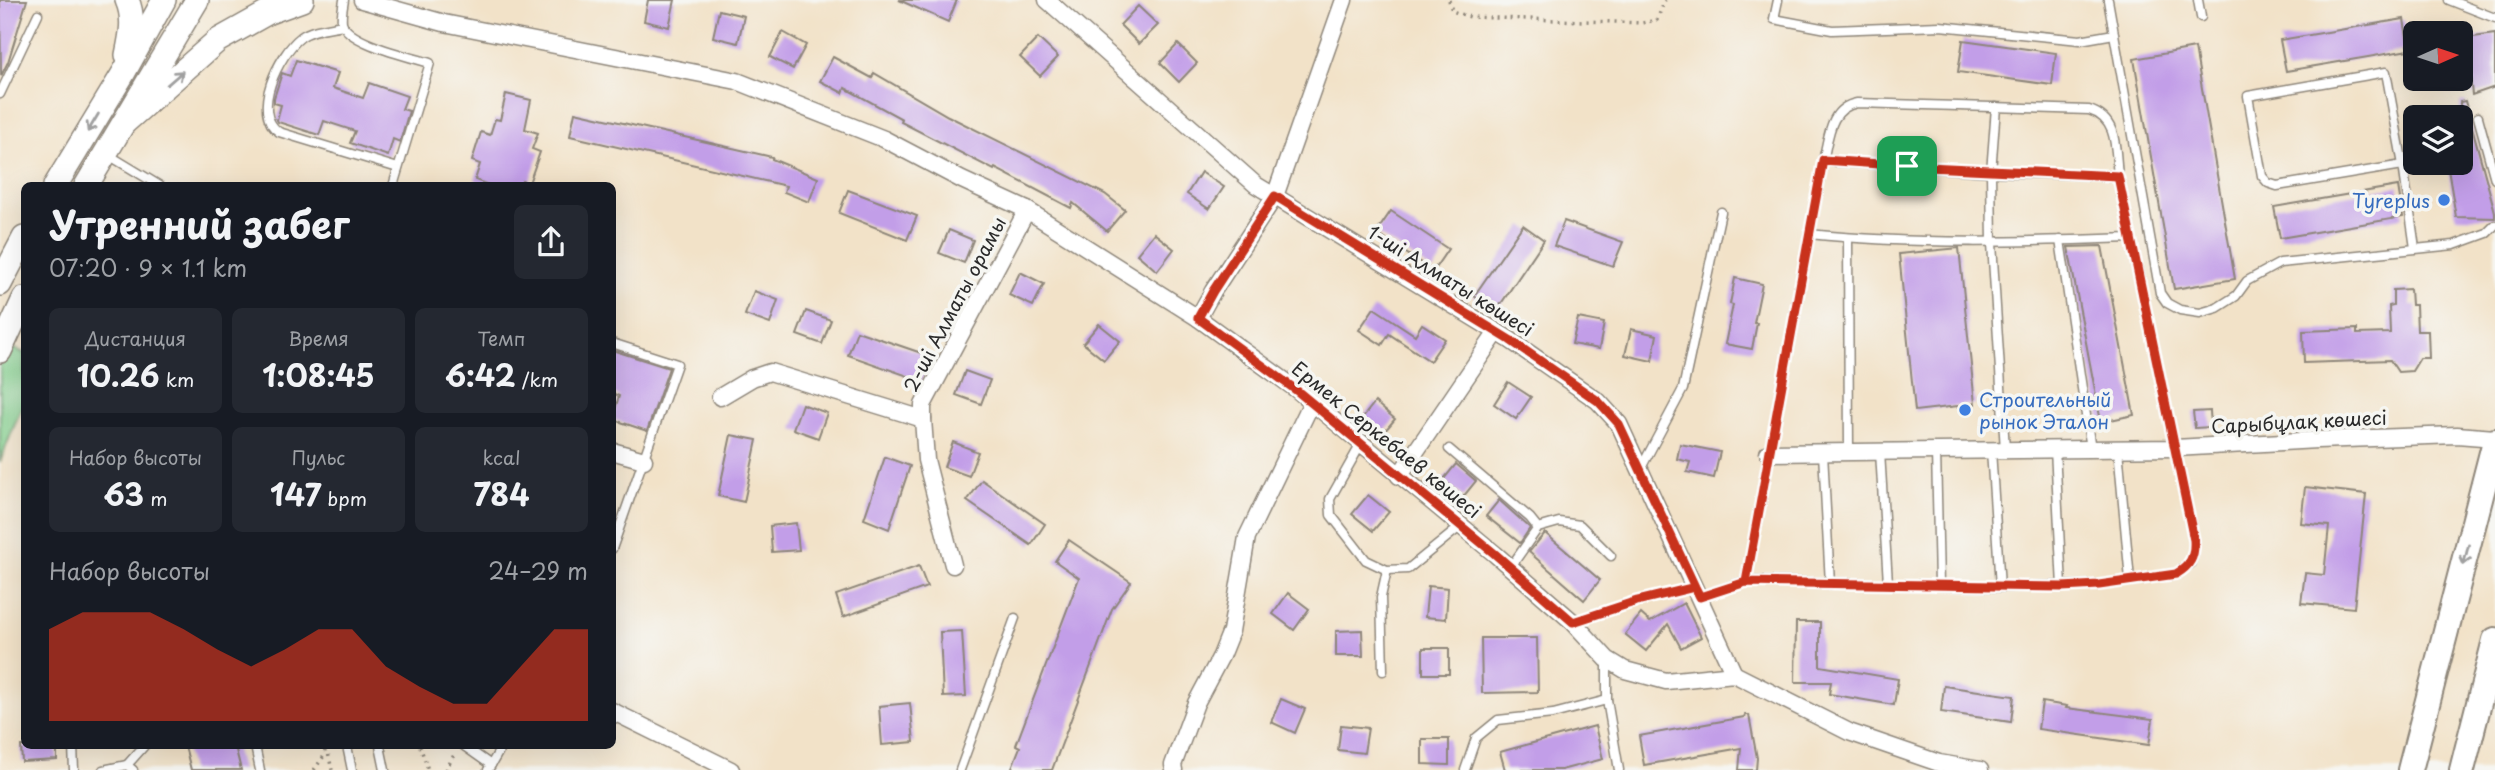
<!DOCTYPE html>
<html lang="ru">
<head>
<meta charset="utf-8">
<style>
  :root { --surface:#171b24; --page:#242831; --text:#f1f3f6; --muted:#9ea1a6; --accent:#c8321e }
  body { margin:0; font-family:"Playpen Sans",sans-serif; background:var(--page); color:var(--text); height:100vh; display:flex; flex-direction:column; font-size:26px; white-space:nowrap }
  * { box-sizing:border-box; margin:0 }
  p { font-size:23px; color:var(--muted) }
  .icon { flex:none; width:38px; height:38px; fill:none; stroke:currentColor; stroke-width:2; stroke-linecap:round; stroke-linejoin:round }
  .map { position:relative; flex:1; overflow:hidden }
  .side { position:absolute; left:21px; top:182px; width:595px; height:567px; display:flex; flex-direction:column; background:var(--surface); border-radius:10px; box-shadow:0 7px 28px #0002 }
  .side>* { flex:none }
  .needle { width:46px; rotate:87deg }
  .buttons { position:absolute; left:2403px; top:21px; display:grid; gap:14px }
  .buttons a { display:grid; place-items:center; width:70px; height:70px; border-radius:10px; background:var(--surface); box-shadow:0 7px 28px #0002; font-size:35px }
  .pin { position:absolute; display:grid; place-items:center; width:60px; height:60px; color:#fff; margin:-30px; border-radius:14px; box-shadow:0 4px 10px #0006 }
  .round { display:grid; place-items:center; flex:none; width:74px; height:74px; border-radius:10px; background:var(--page) }
  .overview { display:flex; align-items:center; justify-content:space-between; height:119px; padding:0 28px }
  h1 { font-size:38px; font-weight:700; line-height:52px }
  .metrics { display:grid; grid-template-columns:repeat(3,1fr); gap:10px; height:119px; padding:7px 28px }
  .metrics div { display:grid; align-content:center; border-radius:10px; background:var(--page); text-align:center }
  .metrics b { font-size:30px; font-weight:700 }
  .metrics small { font-size:19px; font-weight:400 }
  .metrics p { font-size:19px }
  .chart { height:196px; padding:14px 28px }
  .chart p { display:flex; justify-content:space-between }
  .chart svg { width:100%; height:126px; margin-top:7px; fill:var(--accent); opacity:.7 }
  .map>svg:first-child { display:block }
  .green { fill:#84d08e; stroke:#587e5c; stroke-width:2 }
  .building { fill:#c29ee8 }
  .lines { fill:none; stroke-linecap:round; stroke-linejoin:round }
  .lane-casing { stroke:#8e867a; stroke-width:11 }
  .street-casing { stroke:#8e867a; stroke-width:19 }
  .secondary-casing { stroke:#8e867a; stroke-width:26 }
  .primary-casing { stroke:#8e867a; stroke-width:28 }
  .path { stroke:#8e867a; stroke-width:3.5; stroke-dasharray:2 5; stroke-linecap:butt }
  .lane { stroke:#fff; stroke-width:8 }
  .street { stroke:#fff; stroke-width:16 }
  .secondary { stroke:#fff; stroke-width:23 }
  .primary { stroke:#fff; stroke-width:24 }
  .oneway { stroke:#a0a0a0 }
  .route-casing { stroke:#fff; stroke-width:14 }
  .route { stroke:#c8321e; stroke-width:9 }
  .shop-dot { fill:#3f7fe0; stroke:#f6f6f2; stroke-width:2.5 }
  .labels { text-anchor:middle; dominant-baseline:central; stroke-width:7; stroke-linejoin:round; paint-order:stroke }
  .shop-label { font-size:19px; fill:#366cbe; stroke:#f6f6f2; text-anchor:end }
  .street-label { font-size:19px; fill:#2b2b2b; stroke:#f6f6f2 }
</style>
</head>
<body>
<div class="map">
<svg width="2495" height="770" viewBox="0 0 2495 770">
  <rect width="100%" height="100%" fill="#f6f6f2"/>
  <filter id="ink" filterUnits="userSpaceOnUse"><feTurbulence type="fractalNoise" baseFrequency=".0143" numOctaves="2"/><feDisplacementMap in="SourceGraphic" scale="14" xChannelSelector="R" yChannelSelector="G"/><feConvolveMatrix kernelMatrix="1 2 1 2 8 2 1 2 1" color-interpolation-filters="sRGB"/></filter>
  <filter id="wash" filterUnits="userSpaceOnUse"><feTurbulence type="fractalNoise" baseFrequency=".00686" numOctaves="4" result="noise"/><feDisplacementMap in="SourceGraphic" scale="28" xChannelSelector="R" yChannelSelector="G"/><feGaussianBlur stdDeviation="1.57" result="paint"/><feColorMatrix in="noise" values="0 0 0 0 0 0 0 0 0 0 0 0 0 0 0 0 0 1.4 0 .05"/><feComposite in="paint" operator="in"/></filter>
  <g filter="url(#wash)">
    <rect width="100%" height="100%" fill="#f2e2c8"/>
    <!-- green -->
    <polygon class="green" points="10,347 24,353 24,401 0,462 0,364"/>
    <g id="blocks">
      <!-- building -->
      <g class="building">
        <polygon points="0,0 27,0 8,62 1,76"/>
        <polygon points="648,0 675,0 669,27 644,21"/>
        <polygon points="899,0 957,0 948,22"/>
        <polygon points="1138,6 1158,25 1139,44 1120,25"/>
        <polygon points="719,10 744,16 738,43 713,37"/>
        <polygon points="2404,19 2409,50 2286,71 2280,40"/>
        <polygon points="783,32 806,45 793,69 770,57"/>
        <polygon points="2495,34 2495,87 2472,95 2466,38"/>
        <polygon points="1038,38 1058,57 1040,76 1020,57"/>
        <polygon points="1963,40 2056,53 2052,85 1958,72"/>
        <polygon points="1178,44 1197,63 1179,82 1160,63"/>
        <polygon points="2195,48 2235,279 2174,289 2134,59"/>
        <polygon points="833,57 872,78 874,73 948,116 1105,194 1125,210 1107,231 1073,203 1071,208 995,168 994,170 901,122 902,119 845,88 843,93 820,81"/>
        <polygon points="296,60 338,73 333,88 363,98 369,83 407,96 402,109 409,111 400,142 393,139 388,156 350,143 355,131 324,121 319,135 278,122 277,120 281,105 274,103 274,98 282,73 290,76"/>
        <polygon points="506,94 531,100 525,129 538,133 532,149 540,152 529,183 522,181 521,186 491,186 475,180 480,164 472,161 481,132 490,135 495,119 500,120"/>
        <polygon points="2465,101 2495,212 2495,218 2456,217 2447,163 2460,163 2460,102"/>
        <polygon points="575,112 772,157 772,159 818,178 809,202 784,192 786,186 570,136"/>
        <polygon points="1201,172 1224,187 1209,209 1187,194"/>
        <polygon points="2398,186 2403,217 2280,238 2274,207"/>
        <polygon points="848,190 917,216 907,240 839,213"/>
        <polygon points="1391,211 1448,249 1433,271 1376,233"/>
        <polygon points="1564,221 1623,242 1613,266 1554,246"/>
        <polygon points="1523,225 1544,240 1496,311 1474,296"/>
        <polygon points="949,230 973,240 964,263 939,253"/>
        <polygon points="1154,233 1174,249 1157,271 1137,254"/>
        <polygon points="2102,246 2134,415 2101,422 2068,247"/>
        <polygon points="1959,248 1975,404 1915,411 1899,254"/>
        <polygon points="1020,272 1044,284 1033,306 1009,295"/>
        <polygon points="1735,278 1762,284 1754,323 1757,323 1752,349 1725,344 1733,305 1730,304"/>
        <polygon points="2410,289 2411,305 2416,305 2417,331 2428,331 2429,358 2420,358 2412,371 2398,372 2390,360 2304,363 2303,331 2357,329 2357,334 2390,333 2389,306 2393,305 2393,290"/>
        <polygon points="754,291 778,300 770,324 745,315"/>
        <polygon points="1374,308 1415,335 1422,324 1445,339 1430,361 1389,334 1382,345 1359,330"/>
        <polygon points="806,311 831,320 822,344 797,335"/>
        <polygon points="1578,318 1604,323 1599,349 1572,344"/>
        <polygon points="1099,324 1120,341 1104,360 1083,343"/>
        <polygon points="1631,329 1657,335 1652,361 1625,355"/>
        <polygon points="857,331 930,356 922,381 848,355"/>
        <polygon points="612,350 669,368 647,431 612,419 619,396 612,393"/>
        <polygon points="965,371 990,380 981,404 956,395"/>
        <polygon points="1508,382 1531,397 1516,419 1494,404"/>
        <polygon points="1375,402 1395,419 1379,438 1359,422"/>
        <polygon points="802,404 827,413 818,438 793,429"/>
        <polygon points="2210,411 2211,427 2195,428 2193,412"/>
        <polygon points="731,435 757,440 744,502 718,496"/>
        <polygon points="953,442 978,452 969,476 944,467"/>
        <polygon points="1680,444 1720,452 1714,478 1687,472 1690,462 1677,459"/>
        <polygon points="885,457 910,466 889,529 864,519"/>
        <polygon points="1456,464 1476,481 1463,497 1443,480"/>
        <polygon points="982,480 1045,524 1031,545 967,501"/>
        <polygon points="2305,487 2366,494 2354,608 2301,603 2305,573 2324,575 2329,526 2301,523"/>
        <polygon points="1368,495 1389,512 1373,531 1352,514"/>
        <polygon points="1499,500 1530,528 1520,543 1486,516"/>
        <polygon points="796,523 799,550 772,552 770,526"/>
        <polygon points="1545,533 1600,580 1584,600 1529,552"/>
        <polygon points="1069,540 1131,582 1112,609 1052,770 1011,770 1020,747 1016,745 1079,578 1055,561"/>
        <polygon points="919,566 927,587 843,617 836,595"/>
        <polygon points="1428,586 1448,588 1446,619 1425,617"/>
        <polygon points="1288,593 1309,609 1294,630 1273,614"/>
        <polygon points="1684,603 1701,637 1681,648 1668,624 1646,651 1625,634 1641,614 1650,622"/>
        <polygon points="1796,622 1820,622 1820,666 1898,679 1894,705 1829,694 1831,682 1795,682"/>
        <polygon points="1362,630 1363,656 1336,656 1336,631"/>
        <polygon points="962,631 966,696 943,697 940,632"/>
        <polygon points="1481,638 1537,638 1538,692 1482,693"/>
        <rect x="1423" y="648" width="26" height="26"/>
        <polygon points="1944,686 2014,696 2011,722 1941,712"/>
        <polygon points="1281,699 1305,709 1295,733 1271,722"/>
        <polygon points="2042,702 2067,706 2066,708 2153,719 2149,745 2038,729"/>
        <polygon points="910,703 914,742 882,745 879,706"/>
        <polygon points="1745,715 1749,715 1757,758 1756,770 1739,770 1741,748 1644,765 1639,736 1744,717"/>
        <polygon points="1341,725 1368,728 1364,753 1338,750"/>
        <polygon points="1595,726 1603,759 1561,770 1505,770 1500,752"/>
        <polygon points="1422,739 1449,739 1449,765 1422,764"/>
        <polygon points="21,746 57,746 57,760 22,762"/>
        <polygon points="185,746 235,746 241,770 191,770"/>
      </g>
    </g>
  </g>
  <g filter="url(#ink)">
    <use href="#blocks" fill-opacity="0" stroke="#8e867a" stroke-width="2"/>
    <g class="lines">
      <defs>
        <g id="lane">
          <path d="M344,0C343,7 341,15 342,22C346,43 411,57 430,63L393,186"/>
          <polyline points="1778,0 1774,19 1832,30 1940,26 2080,40 2114,34"/>
          <polyline points="2108,0 2160,293 2167,303 2180,310 2200,313 2217,308 2236,296 2247,281 2280,263 2454,245 2487,233 2495,225"/>
          <polyline points="2198,0 2201,17"/>
          <polyline points="2449,0 2495,18"/>
          <path d="M343,25C329,28 312,29 301,37C279,54 250,113 279,132L398,168"/>
          <polyline points="0,94 38,14"/>
          <polyline points="1996,107 1991,172 1992,243 2005,450"/>
          <polyline points="2478,117 2495,179"/>
          <polyline points="107,154 160,186"/>
          <polyline points="1823,161 1991,172 2118,176"/>
          <polyline points="2403,165 2386,72 2248,96 2262,176 2268,183 2277,186 2403,165 2415,248"/>
          <path d="M1809,234C1917,245 2024,242 2131,238"/>
          <polyline points="1848,238 1849,452"/>
          <polyline points="2060,240 2091,449"/>
          <polyline points="612,343 677,364 612,549"/>
          <polyline points="1361,444 1330,499 1331,515 1366,560 1387,570 1408,569 1461,526"/>
          <polyline points="1449,449 1530,518 1538,528"/>
          <polyline points="2055,449 2062,587"/>
          <polyline points="2118,449 2130,580"/>
          <polyline points="1991,450 2000,587"/>
          <polyline points="1936,451 1939,584"/>
          <polyline points="1880,452 1888,583"/>
          <polyline points="1823,453 1830,584"/>
          <polyline points="1641,468 1683,389 1721,212"/>
          <polyline points="1510,568 1538,528 1559,522 1580,525 1611,556"/>
          <path d="M1700,597L1746,581L2000,587L2099,585L2176,574L2190,564L2193,556L2194,540L2118,176C2115,150 2119,119 2089,110L1857,103C1829,108 1829,137 1823,161L1746,581"/>
          <polyline points="1607,659 1607,700 1619,770"/>
          <polyline points="1383,671 1381,597 1387,570"/>
          <polyline points="73,746 74,770"/>
          <polyline points="255,746 260,770"/>
          <polyline points="347,746 352,770"/>
          <polyline points="380,746 385,770"/>
          <polyline points="464,746 491,765"/>
          <polyline points="127,765 144,746"/>
          <polyline points="103,770 127,765 133,770"/>
          <polyline points="488,770 502,746"/>
          <polyline points="960,770 1015,618"/>
          <polyline points="1465,770 1476,738 1498,720 1553,714 1607,700"/>
        </g>
        <g id="street">
          <polyline points="362,0 444,23 737,81 884,139 962,180 1027,210 1198,318 1296,389 1495,554 1573,622 1607,659 1625,670 1666,681 1734,674 1849,732 1939,763 1980,770"/>
          <polyline points="1047,0 1256,185 1510,340 1598,401 1619,424 1734,674"/>
          <polyline points="1198,318 1213,291 1275,196 1344,0"/>
          <polyline points="720,397 752,378 770,372 923,419 926,460 953,565"/>
          <polyline points="923,419 923,405 1027,210"/>
          <polyline points="612,451 644,460"/>
          <polyline points="1768,453 2175,448 2317,440 2457,435 2495,438"/>
          <polyline points="1399,476 1497,332"/>
          <polyline points="612,711 731,770"/>
          <polyline points="1174,770 1173,765 1196,703 1221,656 1231,631 1247,537 1312,402"/>
        </g>
        <g id="secondary">
          <path d="M127,55C131,36 135,18 127,0"/>
          <polyline points="124,123 217,41 269,12 302,0"/>
          <polyline points="55,186 123,74 164,0"/>
          <polyline points="86,186 197,0"/>
          <polyline points="0,284 24,238"/>
          <polyline points="0,351 24,299"/>
        </g>
        <g id="primary">
          <polyline points="2410,770 2495,441"/>
          <polyline points="2462,770 2495,640"/>
        </g>
      </defs>
      <!-- lane casing -->
      <use href="#lane" class="lane-casing"/>
      <!-- street casing -->
      <use href="#street" class="street-casing"/>
      <!-- secondary casing -->
      <use href="#secondary" class="secondary-casing"/>
      <!-- primary casing -->
      <use href="#primary" class="primary-casing"/>
      <!-- path -->
      <g class="path">
        <polyline points="1449,0 1452,11 1470,17 1642,23 1657,20 1665,0"/>
        <polyline points="1588,617 1678,591"/>
        <polyline points="420,746 428,770"/>
        <polyline points="327,748 332,770"/>
        <polyline points="314,770 324,756 326,746"/>
        <polyline points="446,770 455,753"/>
      </g>
      <!-- lane -->
      <use href="#lane" class="lane"/>
      <!-- street -->
      <use href="#street" class="street"/>
      <!-- secondary -->
      <use href="#secondary" class="secondary"/>
      <!-- primary -->
      <use href="#primary" class="primary"/>
    </g>
    <!-- one-way arrows -->
    <defs><path id="oneway-shaft" d="M-6 0H5M1.5-3L5.5 0L1.5 3" fill="none" stroke-width="1.6" stroke-linecap="round" stroke-linejoin="round" transform="scale(1.75)"/></defs>
    <g class="oneway">
      <use href="#oneway-shaft" transform="translate(175 78) rotate(-41)"/>
      <use href="#oneway-shaft" transform="translate(93 123) rotate(121)"/>
      <use href="#oneway-shaft" transform="translate(2466 555) rotate(104)"/>
    </g>
  </g>
  <g class="lines" filter="url(#ink)">
    <defs>
      <path id="route" d="M1907,166L1823,160L1746,582L1700,597L1695,587L1637,601L1573,622L1495,554L1296,390L1198,318L1213,291L1275,196L1510,340L1598,401L1619,424L1695,587L1700,597L1746,582L2062,587L2099,585L2176,574C2190,566 2195,557 2194,540L2118,176L1907,166"/>
    </defs>
    <!-- route casing -->
    <use href="#route" class="route-casing"/>
    <!-- route -->
    <use href="#route" class="route"/>
  </g>
  <!-- markers -->
  <g class="shop-dot">
    <circle cx="2444" cy="200" r="7"/>
    <circle cx="1965" cy="410" r="7"/>
  </g>
  <g class="labels">
    <!-- shop labels -->
    <g class="shop-label">
      <text x="2430" y="200">Tyreplus</text>
      <text x="1979" y="399" text-anchor="start">Строительный<tspan x="1979" dy="22">рынок Эталон</tspan></text>
    </g>
    <!-- street labels -->
    <g class="street-label">
      <text transform="translate(1451 280) rotate(32)">1-ші Алматы көшесі</text>
      <text transform="translate(954 304) rotate(-62)">2-ші Алматы орамы</text>
      <text transform="translate(2299 421) rotate(-3)">Сарыбұлақ көшесі</text>
      <text transform="translate(1387 439) rotate(39)">Ермек Серкебаев көшесі</text>
    </g>
  </g>
</svg>
<div class="buttons">
<a><svg class="needle" viewBox="-14 -14 28 28"><path d="M0-13l5 13h-10z" fill="#e53935"/><path d="M0 13l5-13h-10z" fill="#9ea1a6"/></svg></a>
<a><svg class="icon" aria-label="layers" viewBox="0 0 24 24"><path d="M12 4l9 5-9 5-9-5zM3 14l9 5 9-5"/></svg></a>
</div>
<div class="pin" style="left:1907px;top:166px;background:#1e9e55"><svg class="icon" aria-label="arrive" viewBox="0 0 24 24"><path d="M6 21V4h12l-3 4 3 4H6"/></svg></div>
<section class="side">
<div class="overview"><div><h1>Утренний забег</h1><p>07:20 · 9 × 1.1 km</p></div><a class="round"><svg class="icon" aria-label="share" viewBox="0 0 24 24"><path d="M12 15V3M7 8l5-5 5 5M5 13v7h14v-7"/></svg></a></div>
<div class="metrics">
<div><p>Дистанция</p><b>10.26<small> km</small></b></div>
<div><p>Время</p><b>1:08:45</b></div>
<div><p>Темп</p><b>6:42<small> /km</small></b></div>
</div>
<div class="metrics">
<div><p>Набор высоты</p><b>63<small> m</small></b></div>
<div><p>Пульс</p><b>147<small> bpm</small></b></div>
<div><p>kcal</p><b>784</b></div>
</div>
<div class="chart"><p><span>Набор высоты</span>24–29 m</p>
<svg viewBox="0 0 160 44" preserveAspectRatio="none"><path d="M0 44V12L10 6L20 6L30 6L40 12L50 19L60 25L70 19L80 12L90 12L100 25L110 32L120 38L130 38L140 25L150 12L160 12V44z"/></svg>
</div>
</section>
</div>
</body>
</html>
